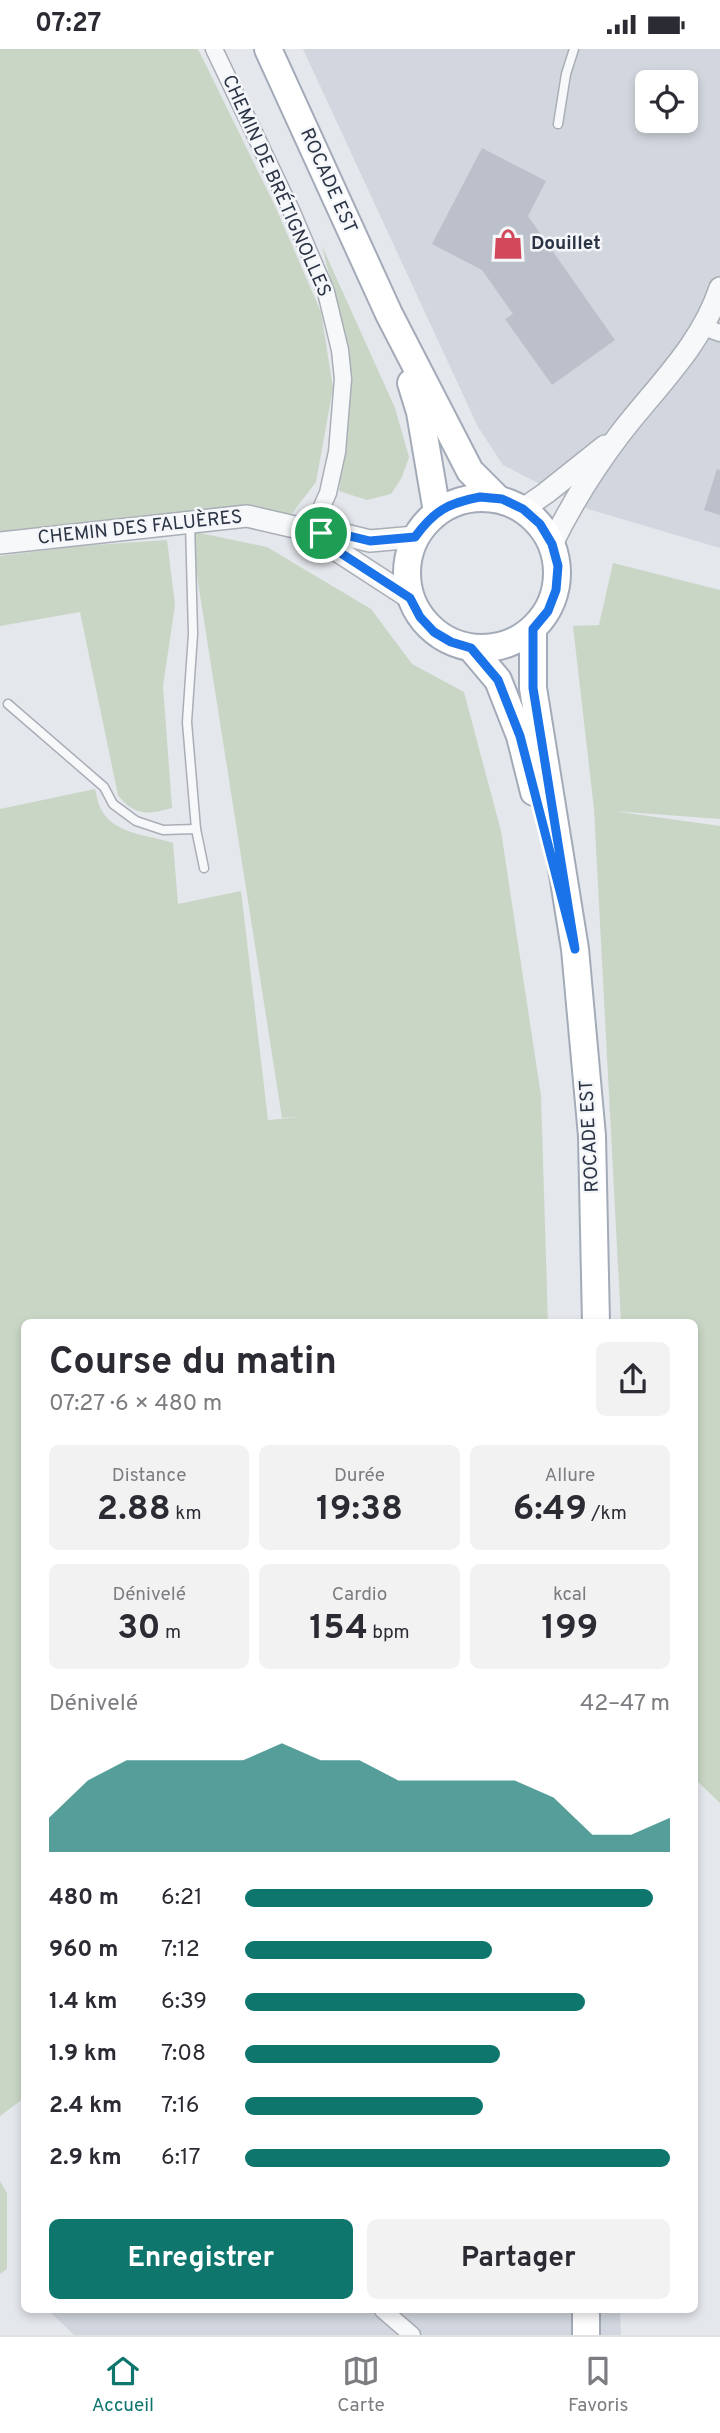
<!DOCTYPE html>
<html lang="fr">
<head>
<meta charset="utf-8">
<style>
  :root { --surface:#fff; --page:#f2f2f3; --text:#2b2b33; --muted:#7c7c81; --line:#e1e1e2; --accent:#0f766e }
  body { margin:0; font-family:Overpass,sans-serif; background:var(--page); color:var(--text); height:100vh; display:flex; flex-direction:column; font-size:26px; white-space:nowrap }
  * { box-sizing:border-box; margin:0 }
  p { font-size:23px; color:var(--muted) }
  .icon { flex:none; width:38px; height:38px; fill:none; stroke:currentColor; stroke-width:2; stroke-linecap:round; stroke-linejoin:round }
  .map { position:relative; flex:1; overflow:hidden }
  .drawer { position:absolute; left:21px; top:1270px; width:677px; height:994px; display:flex; flex-direction:column; background:var(--surface); border-radius:10px; box-shadow:0 4px 10px #0003 }
  .drawer>* { flex:none }
  .buttons { position:absolute; left:635px; top:21px; display:grid; gap:14px }
  .buttons a { display:grid; place-items:center; width:63px; height:63px; border-radius:10px; background:var(--surface); box-shadow:0 4px 10px #0003; font-size:35px }
  .pin { position:absolute; display:grid; place-items:center; width:60px; height:60px; color:#fff; margin:-30px; border:4px solid #fff; border-radius:50%; box-shadow:0 2px 7px #0007 }
  .round { display:grid; place-items:center; flex:none; width:74px; height:74px; border-radius:10px; background:var(--page) }
  .overview { display:flex; align-items:center; justify-content:space-between; height:119px; padding:0 28px }
  h1 { font-size:38px; font-weight:700; line-height:52px }
  .figures { display:grid; grid-template-columns:repeat(3,1fr); gap:10px; height:119px; padding:7px 28px }
  .figures div { display:grid; align-content:center; border-radius:10px; background:var(--page); text-align:center }
  .figures b { font-size:35px; font-weight:700 }
  .figures small { font-size:19px; font-weight:400 }
  .figures p { font-size:19px }
  .chart { height:196px; padding:14px 28px }
  .chart p { display:flex; justify-content:space-between }
  .chart svg { width:100%; height:126px; margin-top:7px; fill:var(--accent); opacity:.7 }
  .primary-button { display:flex; gap:14px; margin-top:auto; padding:14px 28px }
  .primary-button a { flex:1; height:80px; border-radius:10px; background:var(--accent); color:#fff; font-size:28px; font-weight:700; line-height:80px; text-align:center }
  .primary-button a+a { background:var(--page); color:var(--text) }
  ul { padding:0 28px; list-style:none; font-size:23px }
  li { display:grid; grid-template-columns:112px 84px 1fr; align-items:center; height:52px }
  li i { height:18px; border-radius:9px; background:var(--accent) }
  .status { display:flex; justify-content:space-between; align-items:center; height:49px; padding:0 35px; background:var(--surface); direction:ltr }
  .status svg { height:19px; fill:currentColor }
  .tab-bar { display:flex; justify-content:space-around; align-items:center; height:98px; border-top:2px solid var(--line); background:var(--surface); font-size:19px; color:var(--muted) }
  .tab-bar a { display:grid; justify-items:center; gap:4px }
  .tab-bar .active { color:var(--accent) }
  .map>svg:first-child { display:block }
  .built { fill:#d2d6de; fill-rule:evenodd }
  .green { fill:#c9d6c5 }
  .building { fill:#bbc0ca }
  .lines { fill:none; stroke-linecap:round; stroke-linejoin:round }
  .service-casing { stroke:#a9aeb7; stroke-width:11 }
  .minor-casing { stroke:#a9aeb7; stroke-width:19 }
  .tertiary-casing { stroke:#a9aeb7; stroke-width:24 }
  .primary-casing { stroke:#a3abb8; stroke-width:30 }
  .service { stroke:#f7f8fa; stroke-width:8 }
  .minor { stroke:#f7f8fa; stroke-width:16 }
  .tertiary { stroke:#f7f8fa; stroke-width:21 }
  .primary { stroke:#fff; stroke-width:26 }
  .route-casing { stroke:#fff; stroke-width:14 }
  .route { stroke:#1a73e8; stroke-width:9 }
  .labels { text-anchor:middle; dominant-baseline:central; stroke-width:5; stroke-linejoin:round; paint-order:stroke }
  .street-label { font-size:19px; fill:#2b3445; stroke:#f4f6f9 }
  .poi-label { font-size:19px; font-weight:bold; fill:#2b3445; stroke:#f4f6f9; text-anchor:start }
</style>
</head>
<body>
<div class="status"><b>07:27</b><svg viewBox="0 0 49 12"><path d="M0 12V9h3v3zM5 12V6h3v6zM10 12V3h3v9zM15 12V0h3v12zM26 1h20v11H26zM47 4h2v5h-2z"/></svg></div>
<div class="map">
<svg width="720" height="2286" viewBox="0 0 720 2286">
  <rect width="100%" height="100%" fill="#e4e7ec"/>
  <!-- built -->
  <g class="built">
    <path d="M303,0H720V499L588,460L503,416L478,378ZM648,33H686V72H648Z"/>
    <polygon points="48,2261 620,2261 621,2286 74,2286"/>
  </g>
  <!-- green -->
  <g class="green">
    <polygon points="0,0 198,0 275,157 321,263 333,339 316,433 284,475 0,484"/>
    <polygon points="322,197 395,359 409,408 402,428 391,445 367,451 339,442 352,332 343,282"/>
    <path d="M190,482L267,498L371,560L412,615L464,643L501,782L541,1047L548,1274H24V2049L0,2067V760L95,740C97,747 98,756 102,762C116,786 150,786 173,794L178,855L241,842L268,1071L301,1068L282,1069Z"/>
    <path d="M167,491L175,556L163,637L172,759C148,766 134,767 118,746L80,563L0,577V507L80,497Z"/>
    <polygon points="613,514 720,541 720,770 613,762 720,777 720,1754 695,1730 695,1274 621,1274 594,760 573,577 599,576"/>
    <polygon points="0,2132 7,2144 7,2220 0,2225"/>
  </g>
  <!-- building -->
  <g class="building">
    <polygon points="482,99 546,132 528,167 615,291 552,336 505,270 513,265 482,221 432,195"/>
    <polygon points="717,420 720,421 720,466 704,461"/>
  </g>
  <g class="lines">
    <defs>
      <g id="service">
        <polyline points="558,75 566,25 574,0"/>
        <polyline points="190,474 193,585 187,673 196,780 204,819"/>
        <polyline points="8,655 104,738 113,755 136,772 163,781 196,780"/>
      </g>
      <g id="minor">
        <polyline points="214,0 291,161 326,243 340,301 343,330 337,403 328,444 312,480"/>
        <polyline points="703,278 720,284"/>
        <polyline points="383,2261 412,2286"/>
      </g>
      <g id="tertiary">
        <polyline points="523,460 546,444 605,397"/>
        <polyline points="321,484 333,499 410,549"/>
        <polyline points="0,494 247,467 321,484 337,484 370,492 415,488"/>
        <path d="M552,495C571,456 594,419 620,385C656,338 701,297 720,239"/>
      </g>
      <g id="primary">
        <polyline points="268,0 389,265 470,422 498,450"/>
        <polyline points="411,334 420,363 437,463"/>
        <circle cx="482" cy="524" r="75"/>
        <polyline points="533,580 533,639 575,900 592,1087 596,1274"/>
        <polyline points="471,599 498,631 520,687 534,743"/>
        <polyline points="586,2286 586,2261"/>
      </g>
    </defs>
    <!-- service casing -->
    <use href="#service" class="service-casing"/>
    <!-- minor casing -->
    <use href="#minor" class="minor-casing"/>
    <!-- tertiary casing -->
    <use href="#tertiary" class="tertiary-casing"/>
    <!-- primary casing -->
    <use href="#primary" class="primary-casing"/>
    <!-- service -->
    <use href="#service" class="service"/>
    <!-- minor -->
    <use href="#minor" class="minor"/>
    <!-- tertiary -->
    <use href="#tertiary" class="tertiary"/>
    <!-- primary -->
    <use href="#primary" class="primary"/>
  </g>
  <g class="lines">
    <defs>
      <path id="route" d="M480,448L502,450L523,460L540,475L552,495L558,517L556,541L548,562L533,580V639L575,900L520,687L498,631L471,599L451,593L434,583L420,568L410,549L333,499L321,484H337L370,492L415,488C434,462 448,454 480,448Z"/>
    </defs>
    <!-- route casing -->
    <use href="#route" class="route-casing"/>
    <!-- route -->
    <use href="#route" class="route"/>
  </g>
  <!-- icons -->
  <defs>
    <symbol id="shop-bare" viewBox="-9 -9 18 18"><path d="M-5-2.5h2.3a2.7 3.5 0 0 1 5.4 0H5L5.5 6h-11ZM-1.5-2.5h3a1.5 2.3 0 0 0-3 0Z" fill="#d1495b" stroke="#f4f6f9" stroke-width="2.5" paint-order="stroke"/></symbol>
  </defs>
  <g fill-rule="evenodd">
    <use href="#shop-bare" x="486" y="173" width="44" height="44"/>
  </g>
  <g class="labels">
    <!-- street labels -->
    <g class="street-label">
      <text transform="translate(328 132) rotate(66)">ROCADE EST</text>
      <text transform="translate(276 137) rotate(66)">CHEMIN DE BRÉTIGNOLLES</text>
      <text transform="translate(140 479) rotate(-6)">CHEMIN DES FALUÈRES</text>
      <text transform="translate(590 1087) rotate(-93)">ROCADE EST</text>
    </g>
    <!-- poi labels -->
    <g class="poi-label">
      <text x="531" y="195">Douillet</text>
    </g>
  </g>
</svg>
<div class="buttons">
<a><svg class="icon" aria-label="locate" viewBox="0 0 24 24"><circle cx="12" cy="12" r="6"/><path d="M12 2v4M12 18v4M2 12h4M18 12h4"/></svg></a>
</div>
<div class="pin" style="left:321px;top:484px;background:#1e9e55"><svg class="icon" aria-label="arrive" viewBox="0 0 24 24"><path d="M6 21V4h12l-3 4 3 4H6"/></svg></div>
<section class="drawer">
<div class="overview"><div><h1>Course du matin</h1><p>07:27 · 6 × 480 m</p></div><a class="round"><svg class="icon" aria-label="share" viewBox="0 0 24 24"><path d="M12 15V3M7 8l5-5 5 5M5 13v7h14v-7"/></svg></a></div>
<div class="figures">
<div><p>Distance</p><b>2.88<small> km</small></b></div>
<div><p>Durée</p><b>19:38</b></div>
<div><p>Allure</p><b>6:49<small> /km</small></b></div>
</div>
<div class="figures">
<div><p>Dénivelé</p><b>30<small> m</small></b></div>
<div><p>Cardio</p><b>154<small> bpm</small></b></div>
<div><p>kcal</p><b>199</b></div>
</div>
<div class="chart"><p><span>Dénivelé</span>42–47 m</p>
<svg viewBox="0 0 160 44" preserveAspectRatio="none"><path d="M0 44V32L10 19L20 12L30 12L40 12L50 12L60 6L70 12L80 12L90 19L100 19L110 19L120 19L130 25L140 38L150 38L160 32V44z"/></svg>
</div>
<ul>
<li><b>480 m</b>6:21<i style="width:96%"></i></li>
<li><b>960 m</b>7:12<i style="width:58%"></i></li>
<li><b>1.4 km</b>6:39<i style="width:80%"></i></li>
<li><b>1.9 km</b>7:08<i style="width:60%"></i></li>
<li><b>2.4 km</b>7:16<i style="width:56%"></i></li>
<li><b>2.9 km</b>6:17<i style="width:100%"></i></li>
</ul>
<div class="primary-button"><a>Enregistrer</a><a>Partager</a></div>
</section>
</div>
<nav class="tab-bar">
<a class="active"><svg class="icon" aria-label="home" viewBox="0 0 24 24"><path d="M3 11l9-7 9 7M6 9v11h12V9"/></svg>Accueil</a>
<a><svg class="icon" aria-label="map" viewBox="0 0 24 24"><path d="M3 6l6-2 6 2 6-2v14l-6 2-6-2-6 2zM9 4v14M15 6v14"/></svg>Carte</a>
<a><svg class="icon" aria-label="saved" viewBox="0 0 24 24"><path d="M7 4h10v16l-5-4-5 4z"/></svg>Favoris</a>
</nav>
</body>
</html>
